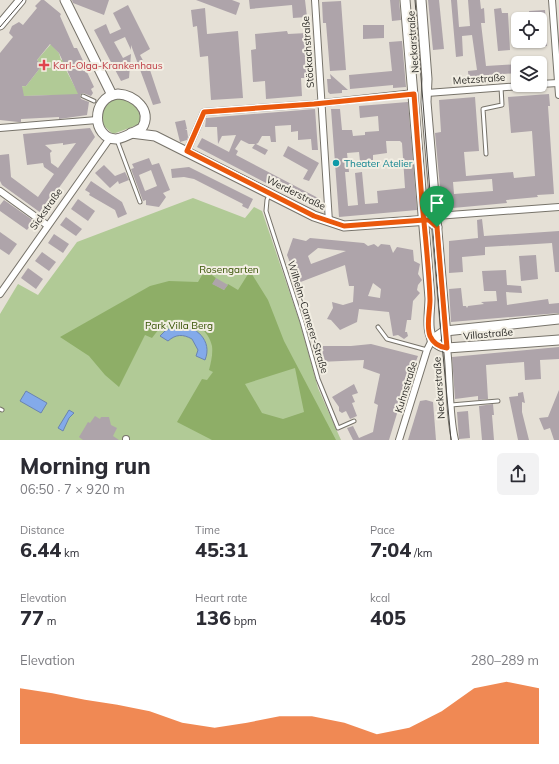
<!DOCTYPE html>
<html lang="en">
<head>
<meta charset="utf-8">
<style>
  :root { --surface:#fff; --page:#f2f2f3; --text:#2b2b33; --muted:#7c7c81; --accent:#ea580c }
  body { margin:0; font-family:Mulish,sans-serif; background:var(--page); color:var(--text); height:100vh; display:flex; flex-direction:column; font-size:15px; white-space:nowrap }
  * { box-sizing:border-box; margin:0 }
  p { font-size:13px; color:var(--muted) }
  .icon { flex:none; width:22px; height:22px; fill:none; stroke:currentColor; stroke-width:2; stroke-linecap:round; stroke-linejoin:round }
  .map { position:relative; height:440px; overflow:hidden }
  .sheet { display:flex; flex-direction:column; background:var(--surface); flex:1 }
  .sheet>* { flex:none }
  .buttons { position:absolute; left:511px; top:12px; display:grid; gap:8px }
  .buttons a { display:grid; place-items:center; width:36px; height:36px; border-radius:6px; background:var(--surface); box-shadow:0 1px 3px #0004; font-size:20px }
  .pin { position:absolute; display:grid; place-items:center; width:34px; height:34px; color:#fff; margin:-41px -17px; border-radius:50% 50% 50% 0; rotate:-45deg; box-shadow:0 0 4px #0007 }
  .pin .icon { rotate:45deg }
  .round { display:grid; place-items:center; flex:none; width:42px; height:42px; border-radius:6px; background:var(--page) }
  .head { display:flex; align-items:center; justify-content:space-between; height:68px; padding:0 20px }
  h1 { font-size:22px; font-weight:800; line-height:30px }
  .stats { display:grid; grid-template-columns:repeat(3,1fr); gap:6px; height:68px; padding:4px 20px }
  .stats div { display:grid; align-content:center }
  .stats b { font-size:20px; font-weight:800 }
  .stats small { font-size:11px; font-weight:400 }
  .stats p { font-size:11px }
  .chart { height:112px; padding:8px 20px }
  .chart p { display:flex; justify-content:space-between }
  .chart svg { width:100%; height:72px; margin-top:4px; fill:var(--accent); opacity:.7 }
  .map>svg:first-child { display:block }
  .green { fill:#b1ca96 }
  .forest { fill:#8eae67; fill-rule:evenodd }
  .water { fill:#83aaea; stroke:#6a84b0 }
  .building { fill:#aea4aa; fill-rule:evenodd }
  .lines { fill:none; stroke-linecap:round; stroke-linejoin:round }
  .lane-casing { stroke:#77736a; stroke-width:5 }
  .street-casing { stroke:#77736a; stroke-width:8 }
  .secondary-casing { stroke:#77736a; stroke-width:11 }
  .lane { stroke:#fff; stroke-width:3 }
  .street { stroke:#fff; stroke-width:6 }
  .secondary { stroke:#fff; stroke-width:9 }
  .tram { stroke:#4c4a45; stroke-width:1 }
  .route-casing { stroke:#fff; stroke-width:8 }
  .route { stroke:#ea580c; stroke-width:5 }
  .health-dot { fill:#e0444e; stroke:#f2eee3; stroke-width:1.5 }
  .culture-dot { fill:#0f9aa8; stroke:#f2eee3; stroke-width:1.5 }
  .labels { text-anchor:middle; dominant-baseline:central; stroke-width:4; stroke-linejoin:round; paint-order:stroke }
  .street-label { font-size:10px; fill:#2e2d29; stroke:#f2eee3 }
  .health-label { font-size:10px; fill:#be3a42; stroke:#f2eee3; text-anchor:start }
  .culture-label { font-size:10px; fill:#0d838f; stroke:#f2eee3; text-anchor:start }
  .park-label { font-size:10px; fill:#355100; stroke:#f2eee3 }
</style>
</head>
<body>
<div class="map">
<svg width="559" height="440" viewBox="0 0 559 440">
  <rect width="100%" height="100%" fill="#e5e0d6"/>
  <!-- green -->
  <g class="green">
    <polygon points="51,44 59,53 61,60 63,59 66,70 75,87 82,93 78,98 57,95 24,96 11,87 26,86 40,68 40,63 37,60"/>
    <path d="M117,98C132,101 139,106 141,122L140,124L113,134L104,126L100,112L106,103Z"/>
    <polygon points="193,198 245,218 254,207 262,211 300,323 318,388 341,440 0,440 0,314 18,284 38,295 77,242"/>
  </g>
  <!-- forest -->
  <path class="forest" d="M205,270L216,278L213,284L224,290L228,284L238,290L250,271L268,300L284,341L336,440H212L177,422L202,379L207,380L213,372L209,370C211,362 213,354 212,346C208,326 182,312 164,324C159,328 156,333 152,338L145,335L119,387L105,375L89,356L60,337L150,286L169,281L198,282ZM295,368L304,412L283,419L262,413L245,384Z"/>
  <!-- water -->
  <g class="water">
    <path d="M177,325C196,325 213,341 205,360L196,356L198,350L192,339C183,334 176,334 168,341L160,336L165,331Z"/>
    <polygon points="26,391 47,403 41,413 20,401"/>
    <polygon points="69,410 74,413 69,418 63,431 58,428"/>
  </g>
  <!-- building -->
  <g class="building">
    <path d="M41,0H44L61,14L60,16L74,48H77L86,67L85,68L94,87L91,89L93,93L91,96L83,93L80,95L81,99L89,102L87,115L59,119V117L21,119V122H18L0,120V53L13,37L9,33L12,26L19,22L23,25L37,8L35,6ZM50,44L59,53L78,94L24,96L22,86H26L40,68V63L37,60Z"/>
    <polygon points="72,0 109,0 104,15 73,3"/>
    <polygon points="196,0 232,0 240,3 236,15"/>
    <polygon points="249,0 305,0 307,17 293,18 292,5 250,9"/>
    <polygon points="390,0 399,0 401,20 392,21"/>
    <polygon points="428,0 439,0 444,49 433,50"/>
    <polygon points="451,0 457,0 459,27 470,26 468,0 480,0 481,9 484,8 485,23 481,23 486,66 518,64 518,73 488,75 488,83 469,84 468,71 477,70 472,35 462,36 463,56 456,57"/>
    <polygon points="341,1 346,70 330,71 326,23 323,23 322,2"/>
    <polygon points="128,5 150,49 140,55 145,64 148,64 161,103 153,105 131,45 131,50 125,37 114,42 123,58 131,54 129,78 121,81 94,30 106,24 110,34 121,29 113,13"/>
    <polygon points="205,8 207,34 238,31 243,98 211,100 208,56 200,57 197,26 193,27 191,10"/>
    <polygon points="501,8 502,13 508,13 510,50 498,51 494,9"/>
    <polygon points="545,10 547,46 532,47 531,41 540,41 540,19 530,19 529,11"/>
    <polygon points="363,25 384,25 384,38 363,39"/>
    <polygon points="287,31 288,34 307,33 310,74 305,75 305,78 301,78 302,96 266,99 265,81 253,82 251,50 256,49 255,34"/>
    <polygon points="402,41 406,87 393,88 393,85 350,89 349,75 392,71 389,42"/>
    <polygon points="419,48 420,63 416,63 415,49"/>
    <polygon points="330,74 348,90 342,90 342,93 330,94 328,92 327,79 331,79"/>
    <path d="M549,94L550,106H548L554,194L537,195L538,197L506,200L507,203L442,209L435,133L441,132L439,100L475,97L479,151L464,152L466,176L513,172L514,178L535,176L532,131L511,133L508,97ZM492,179L493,191L454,194L453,182Z"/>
    <path d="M408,102L417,210L339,217L331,109H340L342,130H352L353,136L365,135V132L379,131L378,116L360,118L359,106ZM386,141H400L402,143L405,188L377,191L378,203L365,204L362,172L355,173L358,205L348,206L345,172H349L347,153L359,152L360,161L373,160V155L387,153Z"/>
    <polygon points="315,109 318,150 312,150 311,139 298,140 298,131 291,132 291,125 275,126 276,142 271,142 270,136 262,136 258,143 256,144 268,150 265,155 252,148 255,144 249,144 241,140 235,149 238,151 236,155 322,200 318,209 280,189 281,187 270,181 268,184 197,147 202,138 229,152 236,135 222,136 218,144 217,127 205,127 206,118"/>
    <polygon points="185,120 187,129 185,129 187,130 188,137 187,140 180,142 175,122"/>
    <path d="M90,128L95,137L41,213L2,185L0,181V155L9,154L11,177L38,197L54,174L44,167L43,163L27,165L23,134ZM63,143V145L76,143L58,168L51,163L50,153L52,151L45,145Z"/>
    <polygon points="288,146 319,163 309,181 303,179 308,170 283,156"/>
    <path d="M149,158L152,165L159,163L170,190L163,193L166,197L159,207L146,205V200L143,201L131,169L134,168L132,164ZM151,170L157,186L145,191L139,175Z"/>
    <polygon points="104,165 115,176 125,172 129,180 119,184 118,181 110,188 95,173"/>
    <polygon points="189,167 253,199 248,209 242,206 243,204 194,179 184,177 172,178 171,169"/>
    <polygon points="91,181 122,202 127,214 118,218 115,210 89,195 90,193 85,190"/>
    <polygon points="78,199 95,211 88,221 71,209"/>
    <polygon points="4,200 34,221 27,230 0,211 0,205"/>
    <polygon points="66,217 82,229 76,236 60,225"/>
    <polygon points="482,219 484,236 559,231 559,272 555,272 552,243 485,247 485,255 462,257 463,272 449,273 449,241 478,238 477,220"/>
    <polygon points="0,232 17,244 9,255 0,249"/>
    <polygon points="54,234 69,244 63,253 48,243"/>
    <path d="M293,238L306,241L310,238L364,243L368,246L374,244L378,247L381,244L390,245L393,253L397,247L413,250L414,261L420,264L418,274L422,280L418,285L417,290L420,293L413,301L411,320H407L405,332H407L408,336L404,339L398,335L393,336L389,312L359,309L357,322L340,330L331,320L327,319L333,308L332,302L343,305L353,302L354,286H349L345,265L298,283L287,255ZM318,248L346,251L311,264L308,256ZM373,283L381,289L380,298L368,296Z"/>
    <polygon points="42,252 56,262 49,271 35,261"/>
    <polygon points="536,255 538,279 521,281 519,256"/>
    <polygon points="28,268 43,279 36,289 21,278"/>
    <polygon points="506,270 507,285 521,286 522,293 506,292 507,305 548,299 549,304 559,303 559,313 451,322 449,289 461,288 463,306 466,306 467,308 468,306 484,304 481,302 497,301 496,291 484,291 482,271"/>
    <polygon points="216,278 228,285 224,290 212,284"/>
    <polygon points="371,344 418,356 402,397 389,440 353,440 347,428 353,426 359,438 373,432 378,405 374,403 380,374 363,368 364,360 319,362 323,346 351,346"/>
    <polygon points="559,347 559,359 540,360 541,379 525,380 524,362 486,365 488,399 478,400 478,396 455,399 452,357"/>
    <polygon points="354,384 358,393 352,395 355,402 352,403 357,416 350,419 346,411 342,413 339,411 339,407 332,397"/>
    <polygon points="559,390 559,440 554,440 550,428 544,430 539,418 548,417"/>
    <polygon points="523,392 525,403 522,402 522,412 529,440 518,440 509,397 518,396 518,393"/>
    <polygon points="426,400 433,402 436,440 408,440 420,401"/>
    <polygon points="493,404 494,415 492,415 494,440 482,440 479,406"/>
    <polygon points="468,411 470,438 459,439 457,412"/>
    <polygon points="95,416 100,419 101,417 109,417 111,425 117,428 113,436 119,440 83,440 79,437 88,422 90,423"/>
  </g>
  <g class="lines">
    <defs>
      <g id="lane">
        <polyline points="83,96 94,101"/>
        <polyline points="117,140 140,202"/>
        <polyline points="486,154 483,109 502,105 501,87"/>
        <polyline points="269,195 267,200 266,211 302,322 318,379 338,428 354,421"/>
        <polyline points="378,327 387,339 427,350"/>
        <polyline points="451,405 498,401"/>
        <polyline points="0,409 2,410"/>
      </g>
      <g id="street">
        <polyline points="315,0 329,222"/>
        <polyline points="552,0 559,95"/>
        <polyline points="540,84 558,83"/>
        <polyline points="427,93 533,85"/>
        <polyline points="0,128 97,120"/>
        <polyline points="187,151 204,112 314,104 414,93"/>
        <polyline points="0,191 47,225"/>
        <polyline points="436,216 559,207"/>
        <polyline points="0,294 110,138"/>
        <path d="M447,348C451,379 448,410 455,440"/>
        <polyline points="126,440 126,439"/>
        <polyline points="399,440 427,350 432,340"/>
      </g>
      <g id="secondary">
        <polyline points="65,0 112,95"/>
        <path d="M405,0L430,298C430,317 422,343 447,348L559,340"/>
        <polyline points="421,0 427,79 426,102 447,348"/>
        <polyline points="0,25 21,0"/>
        <path d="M118,94C134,95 153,110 142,128C134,132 124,138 116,139C92,139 90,97 118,94Z"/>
        <polyline points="131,133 155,136 314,216 344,226 429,220 437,227"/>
        <polyline points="432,340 445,331 559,319"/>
      </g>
    </defs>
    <!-- lane casing -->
    <use href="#lane" class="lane-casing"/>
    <!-- street casing -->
    <use href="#street" class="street-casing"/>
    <!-- secondary casing -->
    <use href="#secondary" class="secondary-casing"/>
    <!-- lane -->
    <use href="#lane" class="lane"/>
    <!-- street -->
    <use href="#street" class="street"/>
    <!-- secondary -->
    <use href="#secondary" class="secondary"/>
    <!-- tram -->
    <g class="tram">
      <polyline points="415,0 441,333 451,440"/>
      <polyline points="0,27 23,0"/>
    </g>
  </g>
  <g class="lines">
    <defs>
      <path id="route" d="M437,227L429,220H424L344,226L314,216L187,151L204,112L314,104L414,94L422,202C425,234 429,267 430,300C430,311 426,326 430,336C433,343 440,347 447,348L437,227"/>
    </defs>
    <!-- route casing -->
    <use href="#route" class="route-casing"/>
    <!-- route -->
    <use href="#route" class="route"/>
  </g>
  <!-- markers -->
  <path class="health-dot" d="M42 59h4v4h4v4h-4v4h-4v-4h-4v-4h4z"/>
  <circle class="culture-dot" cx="336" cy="163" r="4"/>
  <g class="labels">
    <!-- street labels -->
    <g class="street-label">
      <text transform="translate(413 42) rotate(-94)">Neckarstraße</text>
      <text transform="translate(308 52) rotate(-94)">Stöckachstraße</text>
      <text transform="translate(479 79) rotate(-4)">Metzstraße</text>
      <text transform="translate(296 193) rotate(26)">Werderstraße</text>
      <text transform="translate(46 209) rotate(-55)">Sickstraße</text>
      <text transform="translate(308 317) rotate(73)">Wilhelm-Camerer-Straße</text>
      <text transform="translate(488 334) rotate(-5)">Villastraße</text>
      <text transform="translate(406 387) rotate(-73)">Kuhnstraße</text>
      <text transform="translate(439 388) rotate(-94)">Neckarstraße</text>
    </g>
    <!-- health labels -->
    <g class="health-label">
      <text x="53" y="65">Karl-Olga-Krankenhaus</text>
    </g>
    <!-- culture labels -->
    <g class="culture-label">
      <text x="344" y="163">Theater Atelier</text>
    </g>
    <!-- park labels -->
    <g class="park-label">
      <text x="229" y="269">Rosengarten</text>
      <text x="179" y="325">Park Villa Berg</text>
    </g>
  </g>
</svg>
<div class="buttons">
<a><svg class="icon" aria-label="locate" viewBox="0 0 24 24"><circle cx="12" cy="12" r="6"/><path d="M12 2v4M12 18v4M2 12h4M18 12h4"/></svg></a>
<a><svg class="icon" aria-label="layers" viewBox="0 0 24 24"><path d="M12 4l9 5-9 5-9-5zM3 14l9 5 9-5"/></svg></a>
</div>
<div class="pin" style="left:437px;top:227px;background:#1e9e55"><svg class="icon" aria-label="arrive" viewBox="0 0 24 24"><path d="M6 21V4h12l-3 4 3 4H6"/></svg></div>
</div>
<section class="sheet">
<div class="head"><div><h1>Morning run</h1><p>06:50 · 7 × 920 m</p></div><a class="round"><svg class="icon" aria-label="share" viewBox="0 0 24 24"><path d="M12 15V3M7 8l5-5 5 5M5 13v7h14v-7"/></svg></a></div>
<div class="stats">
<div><p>Distance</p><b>6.44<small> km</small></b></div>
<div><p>Time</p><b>45:31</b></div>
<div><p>Pace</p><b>7:04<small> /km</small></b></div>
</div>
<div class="stats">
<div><p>Elevation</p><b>77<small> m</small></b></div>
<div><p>Heart rate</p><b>136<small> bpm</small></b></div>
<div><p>kcal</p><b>405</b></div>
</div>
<div class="chart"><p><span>Elevation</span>280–289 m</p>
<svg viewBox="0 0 160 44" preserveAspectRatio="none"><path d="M0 44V10L10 13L20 17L30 20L40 24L50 31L60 34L70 31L80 27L90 27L100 31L110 38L120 34L130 24L140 10L150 6L160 10V44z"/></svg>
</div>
</section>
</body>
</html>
